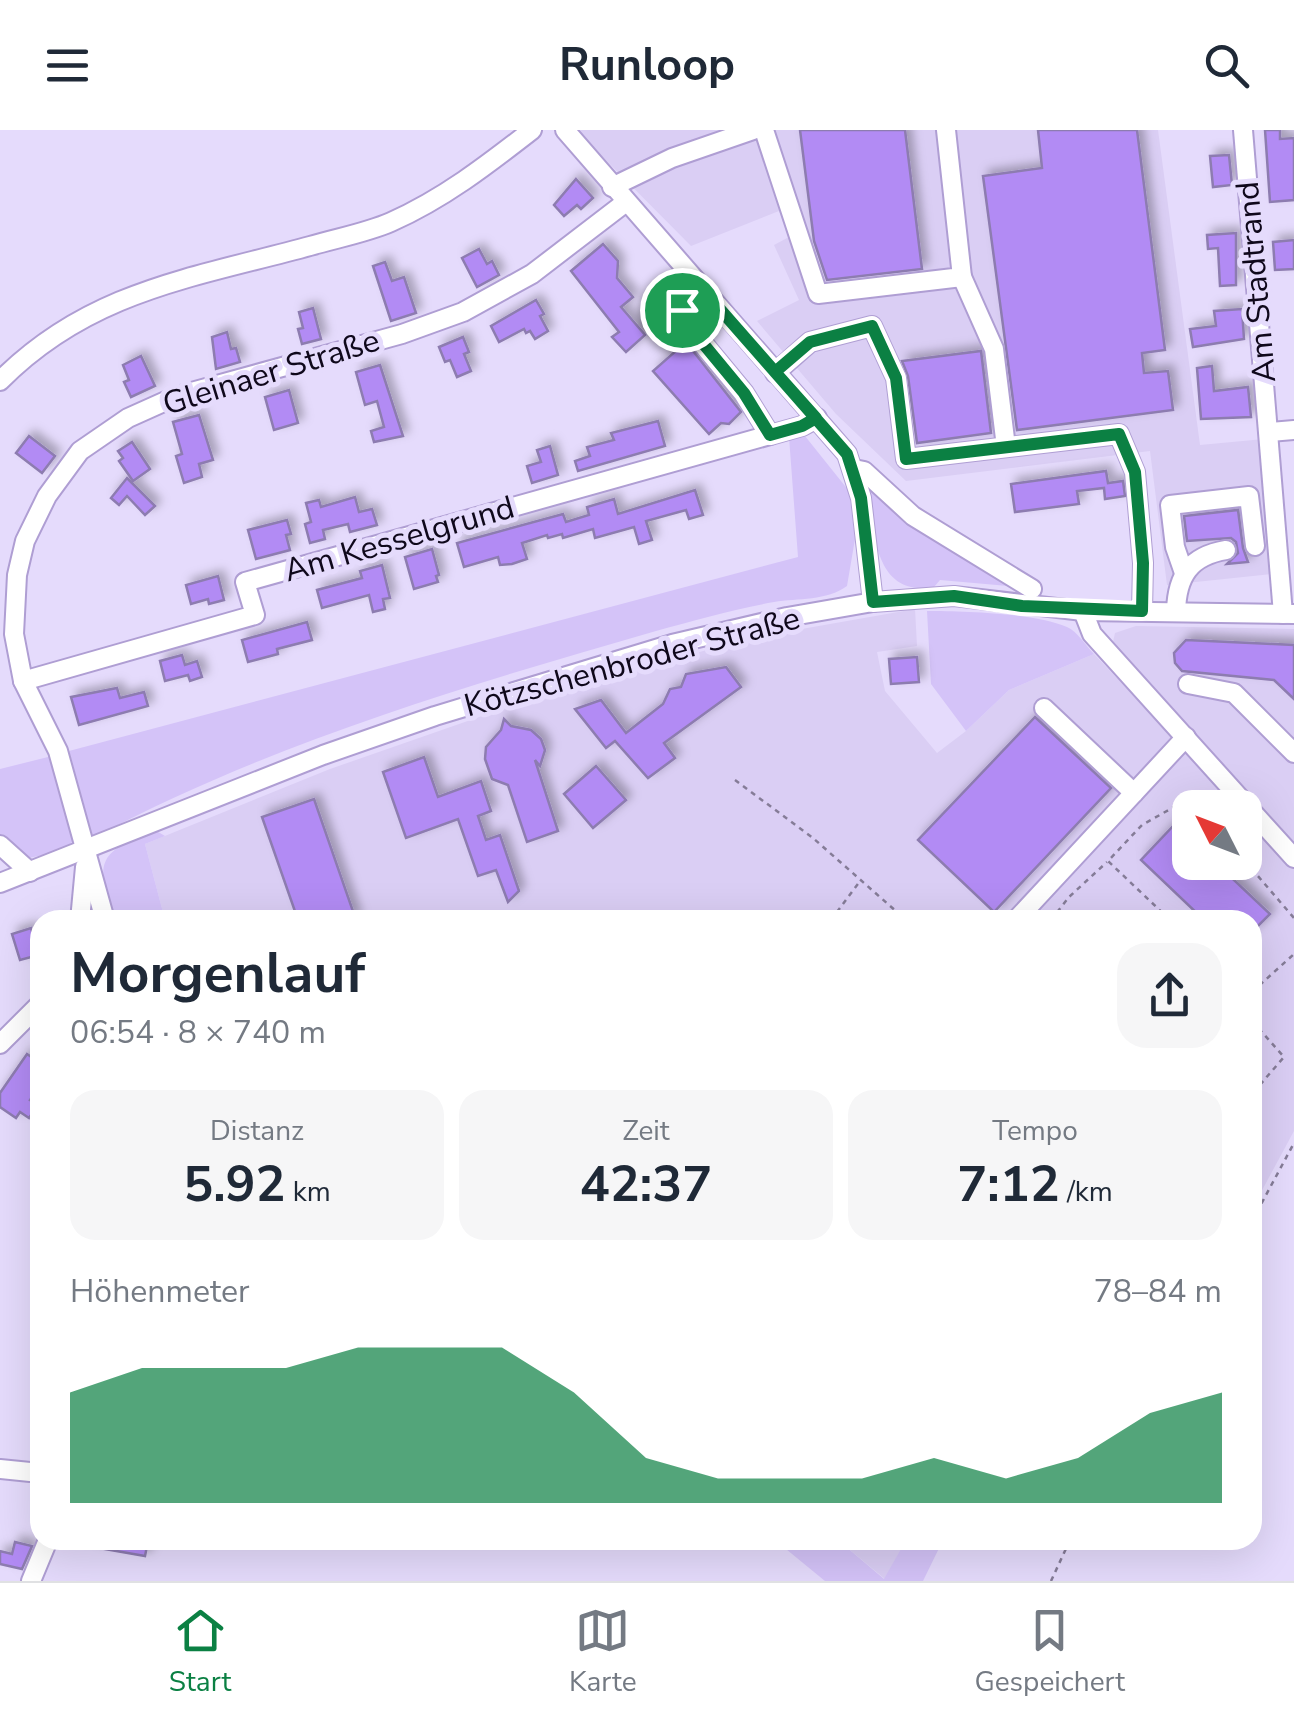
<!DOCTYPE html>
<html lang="de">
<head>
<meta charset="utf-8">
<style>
  :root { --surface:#fff; --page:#f6f6f7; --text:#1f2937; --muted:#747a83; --line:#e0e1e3; --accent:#0b8043 }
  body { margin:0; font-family:"Nunito Sans",sans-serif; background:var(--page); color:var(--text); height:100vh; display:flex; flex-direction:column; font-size:38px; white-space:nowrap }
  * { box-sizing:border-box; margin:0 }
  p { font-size:32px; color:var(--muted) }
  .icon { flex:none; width:55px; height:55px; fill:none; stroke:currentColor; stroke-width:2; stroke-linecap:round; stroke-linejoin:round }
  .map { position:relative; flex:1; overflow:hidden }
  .sheet { position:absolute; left:30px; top:780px; width:1232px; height:640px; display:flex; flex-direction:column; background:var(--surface); border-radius:30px; box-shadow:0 10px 40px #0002 }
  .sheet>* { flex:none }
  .needle { width:65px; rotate:312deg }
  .fabs { position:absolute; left:1172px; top:660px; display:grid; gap:20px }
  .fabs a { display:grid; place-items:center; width:90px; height:90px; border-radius:20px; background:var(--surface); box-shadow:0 10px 40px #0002; font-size:50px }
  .pin { position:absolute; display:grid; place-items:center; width:85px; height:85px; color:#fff; margin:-42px; border:5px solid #fff; border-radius:50%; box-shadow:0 2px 10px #0007 }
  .round { display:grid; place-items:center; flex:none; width:105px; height:105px; border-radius:30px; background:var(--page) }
  .head { display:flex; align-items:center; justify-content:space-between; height:170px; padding:0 40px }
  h1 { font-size:55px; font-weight:700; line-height:75px }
  .metrics { display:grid; grid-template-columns:repeat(3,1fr); gap:15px; height:170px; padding:10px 40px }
  .metrics div { display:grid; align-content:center; border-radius:25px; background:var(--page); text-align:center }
  .metrics b { font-size:50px; font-weight:700 }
  .metrics small { font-size:28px; font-weight:400 }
  .metrics p { font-size:28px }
  .chart { height:280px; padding:20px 40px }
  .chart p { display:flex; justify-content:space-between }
  .chart svg { width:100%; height:180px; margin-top:10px; fill:var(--accent); opacity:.7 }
  header { display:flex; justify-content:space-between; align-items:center; height:130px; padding:0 40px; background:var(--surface); font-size:45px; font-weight:700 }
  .dock { display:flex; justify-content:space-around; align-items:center; height:140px; border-top:2px solid var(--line); background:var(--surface); font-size:28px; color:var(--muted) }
  .dock a { display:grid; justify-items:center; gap:5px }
  .dock .on { color:var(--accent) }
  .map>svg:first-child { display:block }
  .built { fill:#dacef4 }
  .green { fill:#d4c3f8 }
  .building { fill:#b28bf4; stroke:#8d7cb0; stroke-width:2.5; filter:url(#shadow) }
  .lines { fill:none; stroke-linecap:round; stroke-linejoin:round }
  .minor-casing { stroke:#af9ed3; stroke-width:22 }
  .path { stroke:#857c97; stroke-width:2.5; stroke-dasharray:5 5; stroke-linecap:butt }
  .minor { stroke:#fff; stroke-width:18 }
  .route-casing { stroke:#fff; stroke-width:20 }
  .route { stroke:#0b8043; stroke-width:12 }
  .labels { text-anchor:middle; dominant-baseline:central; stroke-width:10; stroke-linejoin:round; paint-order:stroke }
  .street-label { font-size:32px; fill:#0f081b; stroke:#e5dbfc }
</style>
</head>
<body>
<header><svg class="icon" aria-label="menu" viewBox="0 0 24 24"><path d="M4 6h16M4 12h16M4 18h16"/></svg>Runloop<svg class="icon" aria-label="search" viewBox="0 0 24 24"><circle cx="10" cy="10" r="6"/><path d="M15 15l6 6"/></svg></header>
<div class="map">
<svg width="1294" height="1451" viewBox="0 0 1294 1451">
  <defs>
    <filter id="shadow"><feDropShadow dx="5.5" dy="-5.5" stdDeviation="5" flood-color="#0004"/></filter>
  </defs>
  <rect width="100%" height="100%" fill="#e5dbfc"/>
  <!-- built -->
  <g class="built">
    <polygon points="576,0 1158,0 1200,315 1274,308 1290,442 1167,455 1150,321 906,351 836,284 757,191 799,170 774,115 789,107 779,81 691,116"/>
    <polygon points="915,479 917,516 877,522 885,561 937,623 966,601 1009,560 1094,524 1239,677 1190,678 1190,732 1245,732 1245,684 1294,737 1294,1001 1253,1077 1252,790 165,790 145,714 330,639 534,568 750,508"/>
    <polygon points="1136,496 1294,499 1294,717 1117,523 1113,512 1115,503"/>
    <polygon points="838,1410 906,1410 885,1449"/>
  </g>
  <!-- green -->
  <g class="green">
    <path d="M801,301L849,361L855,409L847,456C827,471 798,468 774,472C735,479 695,490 656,501C465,556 269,614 93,708L69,621L798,427L789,307Z"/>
    <path d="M867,354L905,393L1008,456L940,450L934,457C872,468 874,397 867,354Z"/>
    <path d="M927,481C964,481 1033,483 1067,497C1077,501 1086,516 1094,524L1009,560L966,601L931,554Z"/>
    <polygon points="52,626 74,710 64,720 25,729 0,707 0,639"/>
    <path d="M153,699L165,706L145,714L165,790H113C97,730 95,726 153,699Z"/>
    <polygon points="775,1410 838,1410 884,1449 906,1410 943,1410 923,1451 825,1451"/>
  </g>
  <!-- building -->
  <g class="building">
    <polygon points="800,0 905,0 922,139 827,150 814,111"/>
    <polygon points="1038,0 1137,0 1165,220 1142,223 1144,243 1168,241 1173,280 1017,300 983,46 1042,38"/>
    <polygon points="1265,0 1280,0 1280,9 1294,8 1294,70 1270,72"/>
    <polygon points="1229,25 1232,55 1213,57 1210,26"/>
    <polygon points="576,49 593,68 581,79 577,75 564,86 554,75"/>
    <polygon points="1236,103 1236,155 1220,156 1218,118 1208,119 1207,105"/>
    <polygon points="1294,110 1294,139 1275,140 1273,112"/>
    <polygon points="603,114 618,131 617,148 633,167 621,177 645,205 626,222 612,207 619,202 571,141"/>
    <polygon points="479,119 487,134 492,131 499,145 477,157 462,128"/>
    <polygon points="385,132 392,151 404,147 416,183 391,191 373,136"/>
    <polygon points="536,170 544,184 540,186 548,201 535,209 530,201 526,203 524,199 499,212 491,196"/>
    <polygon points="313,178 321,209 302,214 298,199 303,198 299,182"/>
    <polygon points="1242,179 1244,209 1193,217 1190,199 1216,196 1214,181"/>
    <polygon points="227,202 231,219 236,218 240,232 216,239 212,207"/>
    <polygon points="463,207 469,222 464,224 471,241 457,247 450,230 445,232 439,217"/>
    <polygon points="686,212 741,282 729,294 721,293 709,304 653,241"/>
    <polygon points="981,221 991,303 917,313 908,246 902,231"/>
    <polygon points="141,226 155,256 131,267 124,252 129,250 123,235"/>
    <polygon points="380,235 403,306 374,312 371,301 384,297 377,271 365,275 356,242"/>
    <polygon points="1212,236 1214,261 1248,257 1251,287 1201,289 1197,238"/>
    <polygon points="289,260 298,293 274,300 265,267"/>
    <polygon points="199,285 213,330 199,334 202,347 184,353 176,326 182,324 173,292"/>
    <polygon points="658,291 665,316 578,341 575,331 590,326 587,317 614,310 611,303"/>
    <polygon points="29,306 55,326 42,343 16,323"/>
    <polygon points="132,312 150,339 133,351 119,331 123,328 118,321"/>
    <polygon points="550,316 558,345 532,353 527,336 541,332 537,320"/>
    <polygon points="1106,341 1108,353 1123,351 1125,366 1105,369 1104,358 1077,361 1079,374 1015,382 1011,354"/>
    <polygon points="127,348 155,376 145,385 127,366 119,375 111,368"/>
    <polygon points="695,360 703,385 689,389 686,380 646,391 652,410 639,414 634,397 595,408 593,399 563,408 562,404 548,408 547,405 522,413 527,429 512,434 500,435 498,427 464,437 457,413 563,384 566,392 589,385 587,377 614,369 618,384"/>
    <polygon points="355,367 359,382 372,379 377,395 350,402 348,394 323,400 325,409 310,413 305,394 311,392 306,373 319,370 321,377"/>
    <polygon points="1238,380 1243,418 1248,432 1227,434 1238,423 1236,412 1231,408 1187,411 1184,386"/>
    <polygon points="287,390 291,404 286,405 290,420 256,429 248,400"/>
    <polygon points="432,419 439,445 436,446 438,452 414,459 405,427"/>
    <polygon points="382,435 390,468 383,469 385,479 373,482 369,465 322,478 317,460 362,448 360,441"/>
    <polygon points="218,446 224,470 209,474 208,469 191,474 186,455"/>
    <polygon points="307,492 312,510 277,519 278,524 248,532 242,510"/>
    <polygon points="1186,510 1294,515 1294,569 1274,550 1182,541 1175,533 1174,523"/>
    <polygon points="182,525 185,535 197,531 202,547 190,551 188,545 165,551 160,531"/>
    <polygon points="917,527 919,552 891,554 889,529"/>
    <polygon points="726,537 741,557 664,613 675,628 648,648 615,611 606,618 575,579 601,570 626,603 663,574 670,559 681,557 686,544"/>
    <polygon points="117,558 120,568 144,562 148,576 79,595 71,567"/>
    <polygon points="1035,587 1111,658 994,782 918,710"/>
    <polygon points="504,589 511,596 531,600 541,609 545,620 540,636 535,630 558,701 527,712 508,655 492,649 485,629 486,617 501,600"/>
    <polygon points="424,627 438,667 481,651 491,681 478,686 486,710 500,705 519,761 508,772 496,740 478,746 458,689 406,708 383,642"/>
    <polygon points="596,636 626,670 593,698 564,664"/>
    <polygon points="314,669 356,790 298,790 262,687"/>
    <polygon points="1175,694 1190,709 1190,732 1215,732 1270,784 1252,802 1252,790 1204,790 1141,730"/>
    <polygon points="31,798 33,804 38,803 40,810 36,816 39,825 20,830 12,804"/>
    <polygon points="27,924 40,933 40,955 30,970 38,975 29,988 20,982 16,988 0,977 0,963"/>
    <polygon points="93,1410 142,1410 148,1411 145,1426 93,1417"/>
    <polygon points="15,1412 32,1416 22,1439 0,1434 0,1421 12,1424"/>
  </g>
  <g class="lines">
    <defs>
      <g id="minor">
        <polyline points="565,0 847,324 861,368 873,472"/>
        <polyline points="764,0 818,164 962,147 946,0"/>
        <polyline points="1243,0 1283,484"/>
        <polyline points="612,57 672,28 753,0"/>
        <polyline points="962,147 994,219 1006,317"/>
        <polyline points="704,161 681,180 682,188 744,263 770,305"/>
        <polyline points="775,243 810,212 872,196 896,248 906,329 1119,304 1135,342 1143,433 1142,481"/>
        <path d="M0,251C89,161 193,148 310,116C337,108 366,103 391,92C443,69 487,35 532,0"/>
        <polyline points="1270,302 1294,300"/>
        <polyline points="854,339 864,341 913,386 1032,459"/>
        <polyline points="1184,443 1175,417 1170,375 1249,366 1255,416"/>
        <polyline points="1083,481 1092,504 1294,728"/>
        <path d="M1176,481C1177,446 1190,426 1226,420"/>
        <polyline points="23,551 255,485 245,452 802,296 817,288"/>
        <polyline points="1188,554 1234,563 1294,623"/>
        <polyline points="1044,578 1134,663"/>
        <polyline points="0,715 30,742"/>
        <polyline points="0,753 323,625 435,586 672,514 787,487 873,472 954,466 1083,481 1294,484"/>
        <polyline points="80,790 85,737"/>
        <polyline points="105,790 58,621 23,551 14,504 17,445 25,411 47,366 80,321 128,288 177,266 402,204 463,182 532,144 626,72"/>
        <polyline points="1016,790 1186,607"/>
        <polyline points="0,914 40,874"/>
        <polyline points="0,1339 40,1343"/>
        <polyline points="31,1451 48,1410"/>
      </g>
    </defs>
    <!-- minor casing -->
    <use href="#minor" class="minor-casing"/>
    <!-- path -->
    <g class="path">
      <polyline points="735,650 813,708 906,790"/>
      <polyline points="1245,731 1294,788"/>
      <polyline points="831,790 860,751"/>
      <polyline points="1051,790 1069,767 1107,732"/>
      <polyline points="1170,790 1108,731 1142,695 1181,673 1190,680"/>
      <polyline points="1252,862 1294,824"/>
      <polyline points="1252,891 1284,927 1252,964"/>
      <polyline points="1252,1091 1294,1013"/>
      <polyline points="1051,1451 1070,1410"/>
    </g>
    <!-- minor -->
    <use href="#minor" class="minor"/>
  </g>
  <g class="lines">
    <defs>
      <polyline id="route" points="682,180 704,161 847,324 861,368 873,472 954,466 1022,476 1142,481 1143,433 1135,342 1119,304 906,329 896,248 872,196 810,212 775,242 816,288 802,296 770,305 744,263 682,188 682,180"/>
    </defs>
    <!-- route casing -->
    <use href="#route" class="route-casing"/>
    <!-- route -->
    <use href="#route" class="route"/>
  </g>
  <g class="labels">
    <!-- street labels -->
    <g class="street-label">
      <text transform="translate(1256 152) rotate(-95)">Am Stadtrand</text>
      <text transform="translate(271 242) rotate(-17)">Gleinaer Straße</text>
      <text transform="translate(399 409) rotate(-16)">Am Kesselgrund</text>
      <text transform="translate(632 532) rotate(-15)">Kötzschenbroder Straße</text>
    </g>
  </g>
</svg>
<div class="fabs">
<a><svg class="needle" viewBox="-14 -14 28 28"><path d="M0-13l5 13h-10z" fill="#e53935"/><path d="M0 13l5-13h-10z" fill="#747a83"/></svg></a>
</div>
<div class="pin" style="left:682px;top:180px;background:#1e9e55"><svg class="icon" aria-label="arrive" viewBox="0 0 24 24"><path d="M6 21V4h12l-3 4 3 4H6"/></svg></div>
<section class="sheet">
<div class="head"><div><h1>Morgenlauf</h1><p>06:54 · 8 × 740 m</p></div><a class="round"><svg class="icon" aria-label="share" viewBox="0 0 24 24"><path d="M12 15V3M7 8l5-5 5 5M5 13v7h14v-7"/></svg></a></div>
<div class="metrics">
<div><p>Distanz</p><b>5.92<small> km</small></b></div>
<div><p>Zeit</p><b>42:37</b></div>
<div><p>Tempo</p><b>7:12<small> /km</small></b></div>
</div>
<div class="chart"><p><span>Höhenmeter</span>78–84 m</p>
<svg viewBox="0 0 160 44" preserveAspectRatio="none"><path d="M0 44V17L10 11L20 11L30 11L40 6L50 6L60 6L70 17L80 33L90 38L100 38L110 38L120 33L130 38L140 33L150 22L160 17V44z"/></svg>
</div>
</section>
</div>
<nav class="dock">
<a class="on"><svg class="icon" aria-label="home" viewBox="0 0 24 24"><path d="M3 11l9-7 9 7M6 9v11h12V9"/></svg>Start</a>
<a><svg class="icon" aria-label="map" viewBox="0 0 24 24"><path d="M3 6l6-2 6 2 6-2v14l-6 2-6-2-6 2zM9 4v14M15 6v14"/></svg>Karte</a>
<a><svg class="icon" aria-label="saved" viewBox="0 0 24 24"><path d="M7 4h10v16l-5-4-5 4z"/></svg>Gespeichert</a>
</nav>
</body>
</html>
